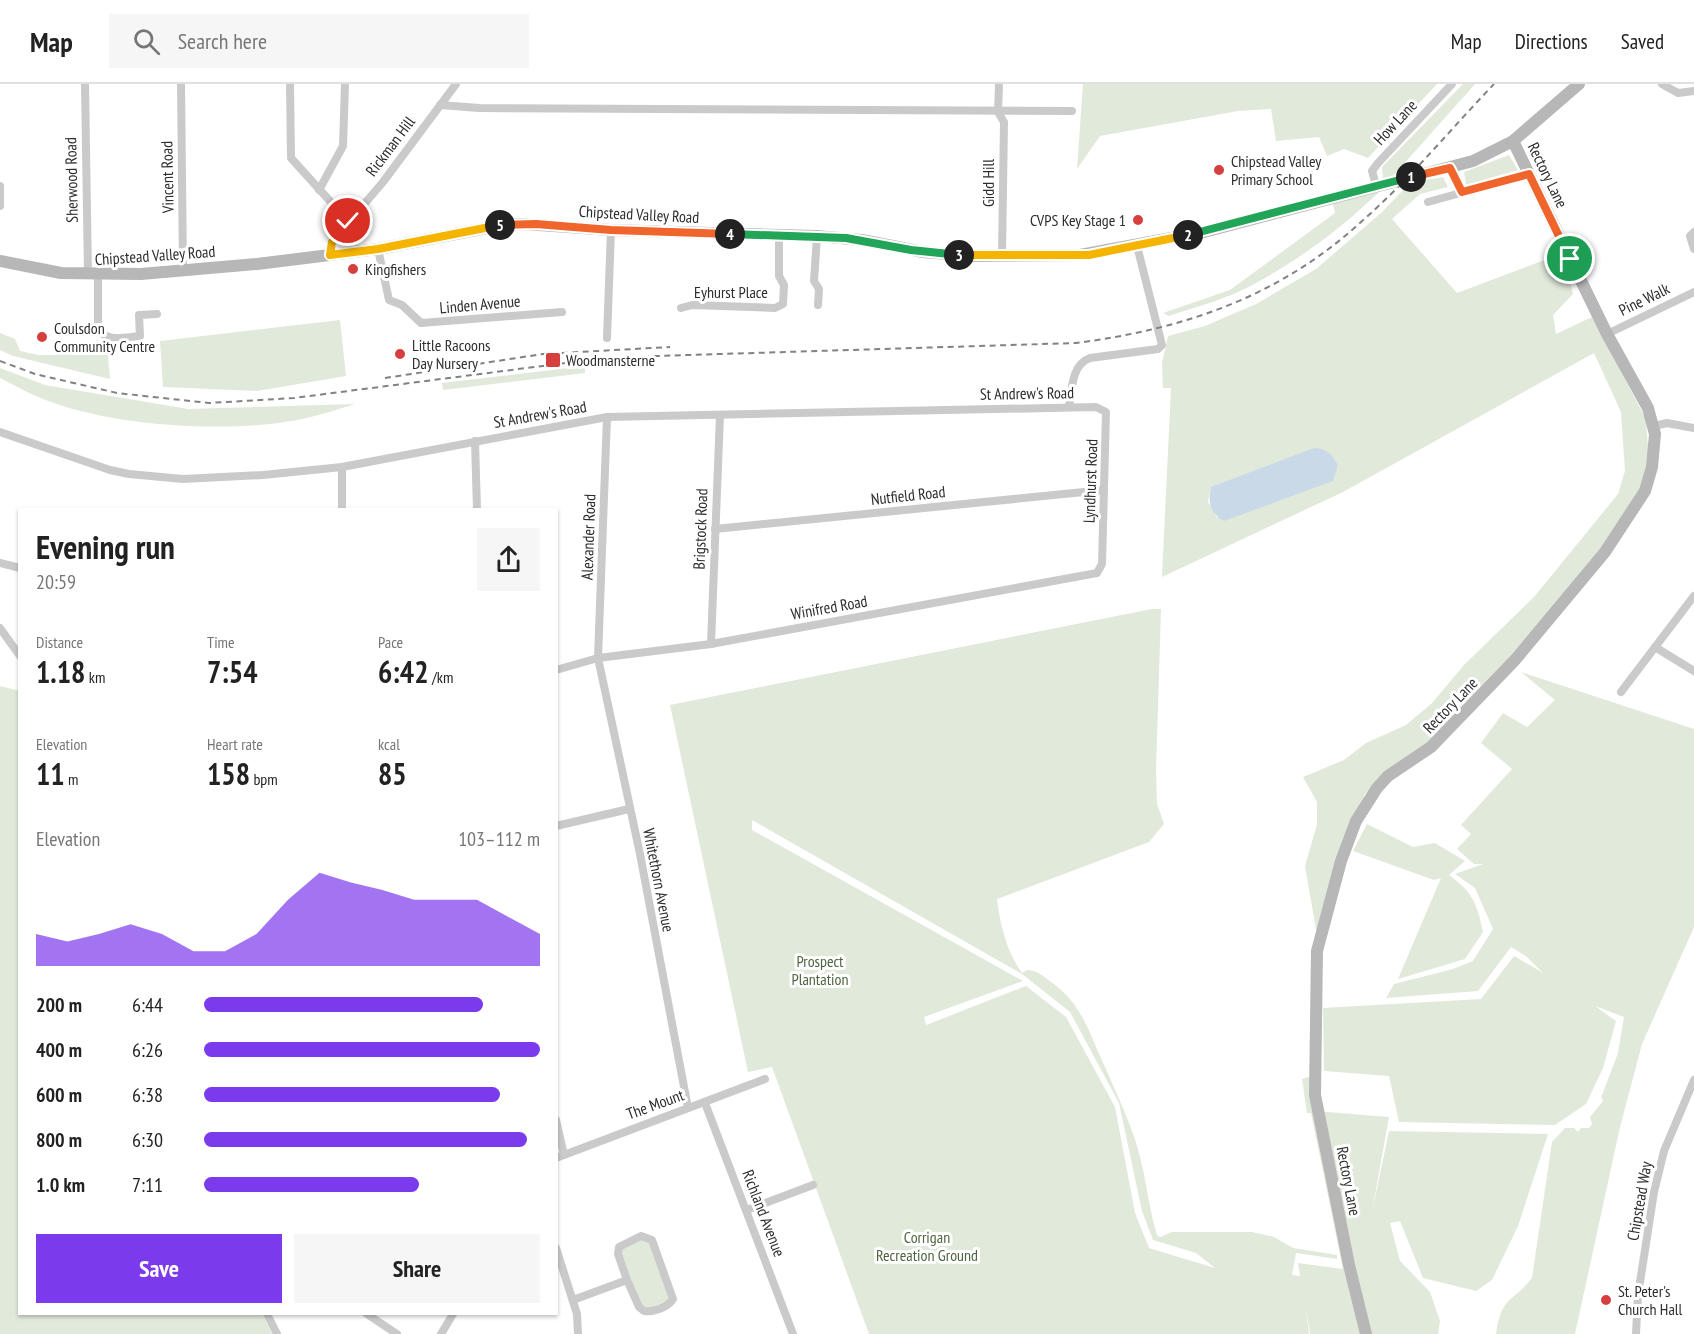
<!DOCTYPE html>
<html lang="en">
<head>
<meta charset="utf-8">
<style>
  :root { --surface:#fff; --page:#f6f6f6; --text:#222; --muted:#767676; --line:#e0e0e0; --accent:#7c3aed }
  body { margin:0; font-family:"PT Sans Narrow",sans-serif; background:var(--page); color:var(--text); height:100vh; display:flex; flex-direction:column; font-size:22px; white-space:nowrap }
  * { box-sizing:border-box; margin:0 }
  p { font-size:20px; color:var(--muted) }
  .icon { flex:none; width:33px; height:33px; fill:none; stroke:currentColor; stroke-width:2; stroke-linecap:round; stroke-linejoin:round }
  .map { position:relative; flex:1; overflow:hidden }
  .sheet { position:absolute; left:18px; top:424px; width:540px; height:807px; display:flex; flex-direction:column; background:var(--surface); border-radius:0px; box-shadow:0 2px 4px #0004 }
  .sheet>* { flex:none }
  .pin { position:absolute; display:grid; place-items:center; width:51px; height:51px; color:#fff; margin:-26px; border:3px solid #fff; border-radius:50%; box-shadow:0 2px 6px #0007 }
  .km { position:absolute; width:30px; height:30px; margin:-15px; border-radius:50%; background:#222; color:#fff; font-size:16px; line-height:30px; text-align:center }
  .round { display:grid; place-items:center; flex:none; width:63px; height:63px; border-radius:0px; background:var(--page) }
  .headline { display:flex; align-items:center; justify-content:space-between; height:102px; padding:0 18px }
  h1 { font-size:33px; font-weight:600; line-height:45px }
  .stats { display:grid; grid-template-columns:repeat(3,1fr); gap:9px; height:102px; padding:6px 18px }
  .stats div { display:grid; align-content:center }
  .stats b { font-size:30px; font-weight:600 }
  .stats small { font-size:16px; font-weight:400 }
  .stats p { font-size:16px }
  .chart { height:168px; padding:12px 18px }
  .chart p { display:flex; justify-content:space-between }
  .chart svg { width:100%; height:108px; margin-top:6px; fill:var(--accent); opacity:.7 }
  .button { display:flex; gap:12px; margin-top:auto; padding:12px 18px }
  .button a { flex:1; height:69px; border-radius:0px; background:var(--accent); color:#fff; font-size:24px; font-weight:600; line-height:69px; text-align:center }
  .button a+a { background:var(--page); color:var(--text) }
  ul { padding:0 18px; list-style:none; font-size:20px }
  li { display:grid; grid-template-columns:96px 72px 1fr; align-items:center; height:45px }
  li i { height:15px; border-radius:8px; background:var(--accent) }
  header { display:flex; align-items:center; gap:36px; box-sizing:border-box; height:84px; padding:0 30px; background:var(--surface); border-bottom:2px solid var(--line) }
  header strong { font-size:28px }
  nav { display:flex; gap:33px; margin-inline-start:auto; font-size:21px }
  .search { width:420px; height:54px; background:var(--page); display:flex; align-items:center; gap:15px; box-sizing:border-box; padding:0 21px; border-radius:0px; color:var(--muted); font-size:22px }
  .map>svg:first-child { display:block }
  .green { fill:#e1e9db; fill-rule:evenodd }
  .water { fill:#c9d9e7 }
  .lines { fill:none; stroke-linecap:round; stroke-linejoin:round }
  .minor { stroke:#cacaca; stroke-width:8 }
  .secondary { stroke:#b7b7b7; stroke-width:12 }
  .rail { stroke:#828282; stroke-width:2; stroke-dasharray:6 4.5; stroke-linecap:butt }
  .split-1-casing { stroke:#fff; stroke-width:12 }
  .split-2-casing { stroke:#fff; stroke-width:12 }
  .split-3-casing { stroke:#fff; stroke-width:12 }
  .split-4-casing { stroke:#fff; stroke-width:12 }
  .split-5-casing { stroke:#fff; stroke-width:12 }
  .split-6-casing { stroke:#fff; stroke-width:12 }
  .split-1 { stroke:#f0652b; stroke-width:8 }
  .split-2 { stroke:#22a559; stroke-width:8 }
  .split-3 { stroke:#f5b400; stroke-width:8 }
  .split-4 { stroke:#22a559; stroke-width:8 }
  .split-5 { stroke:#f0652b; stroke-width:8 }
  .split-6 { stroke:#f5b400; stroke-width:8 }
  .poi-dot { fill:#d53f3d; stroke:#fff; stroke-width:2 }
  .labels { text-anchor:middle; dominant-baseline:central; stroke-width:6; stroke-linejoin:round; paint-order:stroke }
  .street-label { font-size:16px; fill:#2d2d2d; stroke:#fff }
  .poi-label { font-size:16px; fill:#2d2d2d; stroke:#fff; text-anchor:start }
  .park-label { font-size:16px; fill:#4d643e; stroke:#fff }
</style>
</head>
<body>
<header>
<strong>Map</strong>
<div class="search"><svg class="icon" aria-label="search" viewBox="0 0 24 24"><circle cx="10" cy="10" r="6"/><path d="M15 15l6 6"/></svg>Search here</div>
<nav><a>Map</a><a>Directions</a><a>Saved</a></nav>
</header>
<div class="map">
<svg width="1694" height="1250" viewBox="0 0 1694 1250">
  <rect width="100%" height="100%" fill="#fff"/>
  <!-- green -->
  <g class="green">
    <polygon points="1083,0 1437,0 1368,74 1344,65 1327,72 1319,53 1276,57 1271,25 1238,27 1100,52 1077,85"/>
    <polygon points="1463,0 1475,0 1393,92 1383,96 1382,83"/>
    <polygon points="1509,71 1518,86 1466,101 1464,88"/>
    <path d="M1443,93L1448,103L1420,110L1392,135L1457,209L1542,177L1565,178L1573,210L1553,231L1556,250L1592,233L1646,335L1649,378L1644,399L1603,464L1509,579L1422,666L1395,681L1365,710L1343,759L1317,851L1305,782L1317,740V718L1303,693L1344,676L1366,659L1406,641L1432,619L1464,581L1534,513L1618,410L1625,387L1621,328L1594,269L1343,408L1162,493L1171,304H1163L1162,279L1168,252L1205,242L1256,220L1316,185L1381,129L1410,99ZM1333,373L1338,381L1217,433L1208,418L1211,404Z"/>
    <path d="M1380,107C1339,147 1290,183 1238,208C1216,218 1192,224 1169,232L1163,229L1230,206L1335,129L1333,120Z"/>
    <polygon points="340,236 346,292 257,307 163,303 160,257"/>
    <polygon points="0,249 15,255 20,267 38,271 59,271 72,257 91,262 97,256 107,262 110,295 13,272 0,266"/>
    <polygon points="585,282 585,289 443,306 442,299"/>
    <path d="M0,284L45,301L188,325L355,320C339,325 323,330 307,334C237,350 121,343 54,319C35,313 18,303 0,294Z"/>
    <path d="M1152,525H1161L1156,687L1157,720L1164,740L1149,758L997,815C1000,841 1007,868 1022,889L1027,886C1037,886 1043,892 1051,898C1083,920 1090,952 1106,985C1117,1011 1129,1035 1137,1062C1146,1091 1148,1122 1157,1151L1160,1153L1172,1148H1252L1274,1153L1293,1164L1337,1171V1175L1296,1169L1292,1191L1300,1192L1298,1179L1343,1185L1311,1029H1307L1302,995L1312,992L1315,1027L1389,1033L1372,1128L1389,1047L1548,1050L1518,1142L1492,1196L1476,1207L1423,1194L1400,1137L1390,1139L1400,1177L1430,1208L1440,1237L1438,1250H1310L1306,1224L1309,1250H869L772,983L748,988L670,621ZM752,736L1022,890L1070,928L1119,1019L1142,1127L1153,1156L1196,1169L1215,1184L1149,1164L1135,1129L1115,1023L1066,933L1026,902L926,941L924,933L1023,897L752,746Z"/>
    <path d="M1521,588L1694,645V843L1642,960L1620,1043L1575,1250H1496C1501,1212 1512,1219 1532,1194L1552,1058L1565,1044H1574L1578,1048L1581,1044H1589L1592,1040L1590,1033L1603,1017L1601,1014L1618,969L1624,933L1595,922L1616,937L1603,984L1586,1020L1555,1041L1399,1038L1389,992L1324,987L1323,924L1481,915L1514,872L1543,889L1526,872L1511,863L1478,907L1386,914L1394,900L1453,885L1473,877L1493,845L1475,804L1455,790L1483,780H1474L1457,765L1471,750L1461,741L1512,685L1481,659L1503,629L1527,643L1555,616Z"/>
    <polygon points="0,602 20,607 20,1230 262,1230 272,1250 0,1250"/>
    <path d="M1367,740L1413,763L1435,759L1465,777L1449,791C1473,808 1477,820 1483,848L1465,875L1398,895L1441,794L1434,796L1353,767Z"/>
    <polygon points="640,1155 651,1159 669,1215 667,1219 649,1225 640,1221 621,1169 622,1164"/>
  </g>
  <!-- water -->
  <path class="water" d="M1314,364C1327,365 1332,370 1338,381L1333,397L1224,437C1209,428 1208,419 1211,403Z"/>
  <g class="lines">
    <!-- minor -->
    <g class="minor">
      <polyline points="85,0 88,191"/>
      <polyline points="181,0 183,186"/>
      <polyline points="290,0 291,74 348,137"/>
      <polyline points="999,0 998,28 1004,38 1002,172"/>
      <polyline points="1662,0 1678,9 1694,7"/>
      <polyline points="440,21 479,24 1072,27"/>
      <polyline points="1450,84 1462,107"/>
      <polyline points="1376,101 1372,87 1378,79 1452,0"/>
      <polyline points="0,102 0,122"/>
      <polyline points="319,106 343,62 345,0"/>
      <polyline points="1428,118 1529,90"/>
      <polyline points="1694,148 1690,152 1694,165"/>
      <polyline points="817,152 814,197 819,205 818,221"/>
      <polyline points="378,165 389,216 402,221 421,239 562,228"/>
      <polyline points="331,171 332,158 383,98 456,0"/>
      <path d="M98,192V244C105,259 126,253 140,252L139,231L157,230"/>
      <polyline points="681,224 692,221 775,224 783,220 784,201 779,192 779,152"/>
      <polyline points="1607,250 1694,208"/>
      <polyline points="607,254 611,146"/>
      <path d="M1069,323C1072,306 1071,281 1090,274L1158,265L1162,261L1137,162"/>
      <polyline points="607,333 598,574 640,770 688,1024"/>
      <polyline points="1654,342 1667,339 1694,344"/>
      <polyline points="0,348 110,386 129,390 183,395 263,391 342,383 607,333 1096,323 1106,328 1102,480 1097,489 711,560 598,574 556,586"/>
      <polyline points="475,357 477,426"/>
      <polyline points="342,383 342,426"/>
      <polyline points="715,445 1104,406"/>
      <polyline points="0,479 20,484"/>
      <polyline points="0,544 20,572"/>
      <polyline points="711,560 720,331"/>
      <polyline points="1655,563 1694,587"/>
      <polyline points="1621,608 1694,512"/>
      <polyline points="556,742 629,725"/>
      <polyline points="705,1019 793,1250"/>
      <polyline points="556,1036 564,1071"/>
      <polyline points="556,1074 765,995"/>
      <polyline points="747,1126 813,1101"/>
      <polyline points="556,1164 577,1230 578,1250"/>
      <path d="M573,1216L627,1196L618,1170L619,1163L641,1152L652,1156L673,1215C667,1224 654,1228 644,1227L639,1223L627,1196"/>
      <polyline points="267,1230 277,1250"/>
      <polyline points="367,1230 397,1250"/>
      <polyline points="441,1250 453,1230"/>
      <polyline points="1636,1250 1638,1211 1654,1108 1664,1067 1694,996"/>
    </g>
    <!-- secondary -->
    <g class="secondary">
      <polyline points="0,177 61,189 141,190 257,180 378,165 502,141 524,140 611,146 817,152 862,156 923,168 970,172 1080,171 1204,148 1473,77 1513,57 1579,0"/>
      <polyline points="1366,1250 1349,1181 1315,1011 1317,867 1341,777 1356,737 1377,704 1388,692 1431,663 1515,576 1605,468 1645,407 1652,383 1655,350 1648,324 1607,250 1513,57"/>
    </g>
    <!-- rail -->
    <g class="rail">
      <path d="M0,277L35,290L117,309L209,319L294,314L573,278L656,272L1076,259C1184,245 1279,213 1361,138C1409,96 1450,46 1494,0"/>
      <polyline points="385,294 543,270 670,263"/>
    </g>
  </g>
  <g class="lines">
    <defs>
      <polyline id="split-1" points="1411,93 1450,84 1462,108 1529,90 1570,175"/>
      <polyline id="split-2" points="1188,151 1411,93"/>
      <polyline id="split-3" points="959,171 1089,171 1188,151"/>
      <polyline id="split-4" points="730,150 846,154 911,166 959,171"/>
      <polyline id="split-5" points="500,141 536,140 611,146 730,150"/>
      <polyline id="split-6" points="348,137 332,158 330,171 378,165 500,141"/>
    </defs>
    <!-- split-1 casing -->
    <use href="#split-1" class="split-1-casing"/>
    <!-- split-2 casing -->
    <use href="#split-2" class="split-2-casing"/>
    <!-- split-3 casing -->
    <use href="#split-3" class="split-3-casing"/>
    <!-- split-4 casing -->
    <use href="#split-4" class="split-4-casing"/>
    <!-- split-5 casing -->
    <use href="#split-5" class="split-5-casing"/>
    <!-- split-6 casing -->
    <use href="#split-6" class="split-6-casing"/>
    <!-- split-1 -->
    <use href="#split-1" class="split-1"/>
    <!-- split-2 -->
    <use href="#split-2" class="split-2"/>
    <!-- split-3 -->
    <use href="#split-3" class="split-3"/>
    <!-- split-4 -->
    <use href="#split-4" class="split-4"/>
    <!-- split-5 -->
    <use href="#split-5" class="split-5"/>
    <!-- split-6 -->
    <use href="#split-6" class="split-6"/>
  </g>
  <!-- markers -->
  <g class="poi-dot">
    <circle cx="1219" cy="86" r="6"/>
    <circle cx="1138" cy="136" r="6"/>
    <circle cx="353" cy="185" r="6"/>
    <circle cx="42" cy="253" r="6"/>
    <circle cx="400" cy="270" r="6"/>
    <rect x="545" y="268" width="16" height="16" rx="3"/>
    <circle cx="1606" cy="1216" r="6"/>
  </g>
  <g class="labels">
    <!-- street labels -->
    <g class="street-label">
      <text transform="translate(1395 38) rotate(-47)">How Lane</text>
      <text transform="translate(390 62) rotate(-53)">Rickman Hill</text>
      <text transform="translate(1548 91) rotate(64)">Rectory Lane</text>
      <text transform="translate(167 93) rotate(-91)">Vincent Road</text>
      <text transform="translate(71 96) rotate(-91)">Sherwood Road</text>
      <text transform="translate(988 99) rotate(-90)">Gidd Hill</text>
      <text transform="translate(639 130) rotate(3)">Chipstead Valley Road</text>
      <text transform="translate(155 171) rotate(-4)">Chipstead Valley Road</text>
      <text x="731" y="208">Eyhurst Place</text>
      <text transform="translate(1644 215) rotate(-26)">Pine Walk</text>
      <text transform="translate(480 220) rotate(-5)">Linden Avenue</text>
      <text transform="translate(1027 309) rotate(-1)">St Andrew's Road</text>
      <text transform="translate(540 330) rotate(-10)">St Andrew's Road</text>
      <text transform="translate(1090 397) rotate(-88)">Lyndhurst Road</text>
      <text transform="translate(908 411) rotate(-6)">Nutfield Road</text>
      <text transform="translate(700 445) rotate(-88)">Brigstock Road</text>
      <text transform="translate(588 453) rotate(-88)">Alexander Road</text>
      <text transform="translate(829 523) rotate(-10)">Winifred Road</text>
      <text transform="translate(1450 621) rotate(-46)">Rectory Lane</text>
      <text transform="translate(659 796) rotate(79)">Whitethorn Avenue</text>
      <text transform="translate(655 1020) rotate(-20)">The Mount</text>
      <text transform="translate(1349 1097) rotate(79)">Rectory Lane</text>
      <text transform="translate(1639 1117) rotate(-80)">Chipstead Way</text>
      <text transform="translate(764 1129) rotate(69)">Richland Avenue</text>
    </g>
    <!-- poi labels -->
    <g class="poi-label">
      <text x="1231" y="77">Chipstead Valley<tspan x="1231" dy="18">Primary School</tspan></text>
      <text x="1126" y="136" text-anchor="end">CVPS Key Stage 1</text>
      <text x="365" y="185">Kingfishers</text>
      <text x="54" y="244">Coulsdon<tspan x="54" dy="18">Community Centre</tspan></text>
      <text x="412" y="261">Little Racoons<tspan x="412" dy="18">Day Nursery</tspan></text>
      <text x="566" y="276">Woodmansterne</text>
      <text x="1618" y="1207">St. Peter's<tspan x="1618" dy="18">Church Hall</tspan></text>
    </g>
    <!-- park labels -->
    <g class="park-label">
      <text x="820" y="877">Prospect<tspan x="820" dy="18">Plantation</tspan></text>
      <text x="927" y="1153">Corrigan<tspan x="927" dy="18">Recreation Ground</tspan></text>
    </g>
  </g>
</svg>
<div class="pin" style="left:1570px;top:175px;background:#1e9e55"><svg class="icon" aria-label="arrive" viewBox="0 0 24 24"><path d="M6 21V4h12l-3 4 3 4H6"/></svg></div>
<div class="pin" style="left:348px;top:137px;background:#d93025"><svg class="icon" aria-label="check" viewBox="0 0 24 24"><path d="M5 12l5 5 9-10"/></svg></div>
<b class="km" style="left:1411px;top:93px">1</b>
<b class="km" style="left:1188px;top:151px">2</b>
<b class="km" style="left:959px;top:171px">3</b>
<b class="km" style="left:730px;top:150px">4</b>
<b class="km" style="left:500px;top:141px">5</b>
<section class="sheet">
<div class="headline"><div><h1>Evening run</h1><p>20:59</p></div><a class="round"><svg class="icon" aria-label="share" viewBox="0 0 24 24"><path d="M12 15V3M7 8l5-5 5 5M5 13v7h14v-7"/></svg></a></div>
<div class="stats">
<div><p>Distance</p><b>1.18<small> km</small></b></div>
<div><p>Time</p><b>7:54</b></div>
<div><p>Pace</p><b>6:42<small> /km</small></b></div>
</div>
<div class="stats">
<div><p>Elevation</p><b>11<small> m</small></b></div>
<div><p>Heart rate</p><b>158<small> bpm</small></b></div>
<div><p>kcal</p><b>85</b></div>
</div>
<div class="chart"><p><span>Elevation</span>103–112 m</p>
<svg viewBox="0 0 160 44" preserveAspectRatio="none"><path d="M0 44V31L10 34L20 31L30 27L40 31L50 38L60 38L70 31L80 17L90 6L100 10L110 13L120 17L130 17L140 17L150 24L160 31V44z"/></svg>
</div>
<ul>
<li><b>200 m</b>6:44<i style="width:83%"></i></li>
<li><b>400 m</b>6:26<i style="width:100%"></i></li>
<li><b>600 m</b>6:38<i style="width:88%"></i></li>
<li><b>800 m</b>6:30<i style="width:96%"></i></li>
<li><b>1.0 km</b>7:11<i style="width:64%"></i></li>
</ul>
<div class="button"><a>Save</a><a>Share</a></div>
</section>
</div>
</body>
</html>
